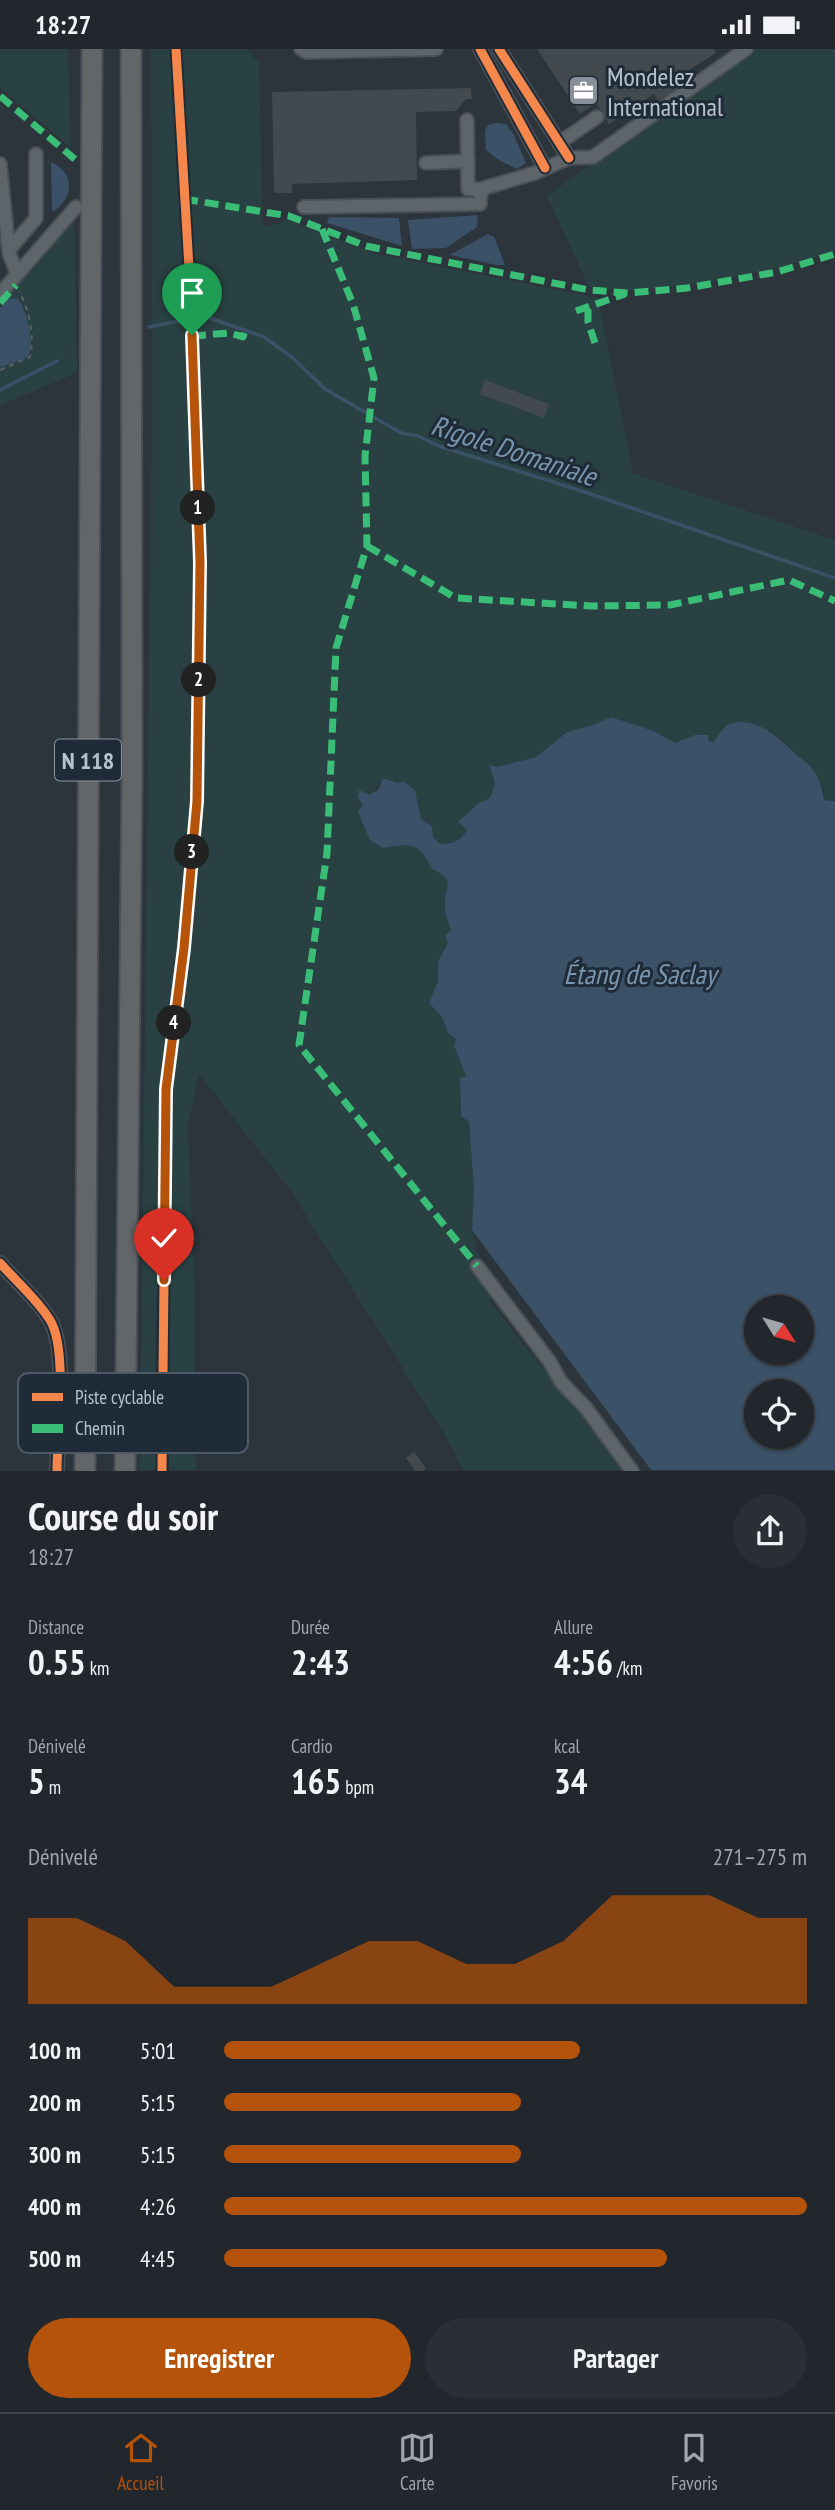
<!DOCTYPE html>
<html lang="fr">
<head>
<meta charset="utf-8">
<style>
  :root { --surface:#21272d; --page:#292f35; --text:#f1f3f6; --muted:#a2a5aa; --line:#3e4449; --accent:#b45309 }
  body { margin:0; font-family:"PT Sans Narrow",sans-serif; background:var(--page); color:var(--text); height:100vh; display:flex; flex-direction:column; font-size:26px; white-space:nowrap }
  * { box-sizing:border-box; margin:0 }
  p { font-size:23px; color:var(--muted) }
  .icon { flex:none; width:38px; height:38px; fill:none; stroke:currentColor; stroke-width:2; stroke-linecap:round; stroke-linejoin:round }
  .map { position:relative; height:1422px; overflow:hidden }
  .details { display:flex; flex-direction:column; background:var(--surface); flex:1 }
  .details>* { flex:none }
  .needle { width:46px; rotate:127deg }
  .fabs { position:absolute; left:744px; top:1246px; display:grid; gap:14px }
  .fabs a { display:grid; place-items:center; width:70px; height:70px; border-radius:50%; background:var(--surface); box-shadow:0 2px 5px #0004,0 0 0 2px var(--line); font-size:35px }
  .pin { position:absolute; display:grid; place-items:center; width:60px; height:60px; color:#fff; margin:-72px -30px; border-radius:50% 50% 50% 0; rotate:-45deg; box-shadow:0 0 7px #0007 }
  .pin .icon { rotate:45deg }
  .km { position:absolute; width:35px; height:35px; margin:-18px; border-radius:50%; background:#222; color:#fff; font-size:19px; line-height:35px; text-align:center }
  .round { display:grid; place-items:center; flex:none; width:74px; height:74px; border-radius:37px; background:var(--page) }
  .summary { display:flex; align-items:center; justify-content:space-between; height:119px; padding:0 28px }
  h1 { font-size:38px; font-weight:800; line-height:52px }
  .figures { display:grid; grid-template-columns:repeat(3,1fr); gap:10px; height:119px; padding:7px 28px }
  .figures div { display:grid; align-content:center }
  .figures b { font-size:35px; font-weight:800 }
  .figures small { font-size:19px; font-weight:400 }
  .figures p { font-size:19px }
  .chart { height:196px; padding:14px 28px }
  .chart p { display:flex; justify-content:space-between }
  .chart svg { width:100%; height:126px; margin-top:7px; fill:var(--accent); opacity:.7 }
  .cta { display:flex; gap:14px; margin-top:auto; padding:14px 28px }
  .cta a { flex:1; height:80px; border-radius:42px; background:var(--accent); color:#fff; font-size:28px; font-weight:800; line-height:80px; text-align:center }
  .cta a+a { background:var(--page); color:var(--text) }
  ul { padding:0 28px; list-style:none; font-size:23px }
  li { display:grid; grid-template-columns:112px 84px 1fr; align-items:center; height:52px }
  li i { height:18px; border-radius:9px; background:var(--accent) }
  .status { display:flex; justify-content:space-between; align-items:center; height:49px; padding:0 35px; background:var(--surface); direction:ltr }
  .status svg { height:19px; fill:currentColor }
  .dock { display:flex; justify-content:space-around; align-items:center; height:98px; border-top:2px solid var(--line); background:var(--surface); font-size:19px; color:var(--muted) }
  .dock a { display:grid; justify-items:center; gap:4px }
  .dock .active { color:var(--accent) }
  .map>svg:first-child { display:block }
  .green { fill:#294142 }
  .water { fill:#3b5167; fill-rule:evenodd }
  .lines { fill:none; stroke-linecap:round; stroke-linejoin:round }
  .stream { stroke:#3b5167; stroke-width:3.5 }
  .building { fill:#42494f }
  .minor-casing { stroke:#4b5056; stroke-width:16 }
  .highway-casing { stroke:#495057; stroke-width:23 }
  .path { stroke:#5b6266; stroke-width:2; stroke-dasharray:5 5; stroke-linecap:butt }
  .minor { stroke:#5d646a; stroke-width:12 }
  .highway { stroke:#626669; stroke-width:19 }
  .quiet { stroke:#3abd76; stroke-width:7; stroke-dasharray:14 7; stroke-linecap:butt }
  .cycleway-casing { stroke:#1f2c37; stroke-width:13 }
  .cycleway { stroke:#f5874c; stroke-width:9 }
  .route-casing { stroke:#fff; stroke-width:14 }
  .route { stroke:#b45309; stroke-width:9 }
  .labels { text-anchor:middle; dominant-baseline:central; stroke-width:6; stroke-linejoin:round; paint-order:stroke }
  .shield { fill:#1f2c37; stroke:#8a959f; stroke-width:2 }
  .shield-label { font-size:24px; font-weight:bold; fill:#b8c2cc }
  .poi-label { font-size:26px; fill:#b8c2cc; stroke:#1f2c37; text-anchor:start }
  .water-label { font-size:28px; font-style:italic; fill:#7895af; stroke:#1f2c37 }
  .key { fill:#1f2c37; stroke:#4d5964; stroke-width:2 }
  .key-label { font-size:19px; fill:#b8c2cc }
</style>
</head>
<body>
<div class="status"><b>18:27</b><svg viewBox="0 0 49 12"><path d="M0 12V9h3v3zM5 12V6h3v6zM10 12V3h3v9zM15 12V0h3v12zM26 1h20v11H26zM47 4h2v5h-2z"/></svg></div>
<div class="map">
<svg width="835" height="1422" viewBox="0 0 835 1422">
  <rect width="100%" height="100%" fill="#2c343c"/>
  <!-- green -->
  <g class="green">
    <polygon points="0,0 68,0 71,99 0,39"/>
    <path d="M151,0H247L259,14L263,179L288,171L372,204L598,249L631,412L632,424L835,491V752L824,751V740L817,731L814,722L778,687L764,679L724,678L714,693L707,692L709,687L696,686L675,694L654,682L611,668L593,676L567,683L536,708L490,720C498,731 495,738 490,750L479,754L459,774L467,781C460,792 454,795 440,795L433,788L432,777L421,770L415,741L403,732L397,734L383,729C378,740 376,739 369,747C353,764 372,785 383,799C410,794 419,793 432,820L442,824L447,832V848L444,856L451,881L448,894L438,913V932L429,954L442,968L448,984L456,990L454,997L466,1027L460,1031L461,1066L469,1073L474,1141L472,1181L492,1255L624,1421H463L446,1388L290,1141L199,1025L188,1076L194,1224V1400L197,1421H169L162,1057L155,1304L156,1421L140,1422L152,350Z"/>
    <path d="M748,0H835V203C769,222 702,237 633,241C618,241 604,238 589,238L547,147Z"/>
    <polygon points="74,162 77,324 0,356 0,249"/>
  </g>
  <!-- water -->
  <g class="water">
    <polygon points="497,74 506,75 514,86 526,114 517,120 497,110 486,101 485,82 488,76"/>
    <path d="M51,113C75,124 74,147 55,162L52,161Z"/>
    <polygon points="478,166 477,178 446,199 412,200 408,171"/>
    <polygon points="329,168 399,169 402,197 327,174"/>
    <polygon points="488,185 494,188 505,216 496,216 450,206"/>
    <path d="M17,249C25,256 37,299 27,308C21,313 8,315 0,318V259L7,251Z"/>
    <path d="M611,668L654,682L675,694L695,686H709L708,692L714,693C719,685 723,677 732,674C759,668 780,690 798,707C803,711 810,716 814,722C819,729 823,742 824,751L835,752V1421H651L472,1181L474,1141L469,1073L461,1067L460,1030L466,1027L454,997L456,990L448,984L442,968L429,954L438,932V913L448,894L445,887L451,881C449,874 445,866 445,858C443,840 458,831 432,820C419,793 410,794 383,799L370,791L358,763L363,756L358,748L359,741L369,746L378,741L383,729L397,734L403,732L415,741L421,770L432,777L433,788L440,795C454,795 460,792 467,781L458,773L479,754L490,749C498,731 494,733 489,716L497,718L536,708L567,683L593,676ZM756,1258H802V1304H756ZM756,1342H802V1388H756Z"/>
  </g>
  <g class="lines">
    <!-- stream -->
    <g class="stream">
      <polyline points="204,267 264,288 293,309 325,340 401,384 418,387 439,397 591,445 835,529"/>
      <polyline points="149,278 183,271"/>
      <polyline points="0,341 57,312"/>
    </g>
  </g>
  <!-- building -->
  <g class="building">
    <polygon points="537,0 714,0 716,4 680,27 685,34 658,52 654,45 609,75 596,54 580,65"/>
    <polygon points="471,39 472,50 466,50 456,62 416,63 417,131 292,135 292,144 274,144 272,43"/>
    <polygon points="485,331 549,355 544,369 480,345"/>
    <polygon points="414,1403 426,1419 423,1422 415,1422 406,1409"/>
  </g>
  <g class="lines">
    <defs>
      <g id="minor">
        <polyline points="301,0 307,3 436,0"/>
        <polyline points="480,0 545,119"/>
        <polyline points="499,0 569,109"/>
        <polyline points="467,71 468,140 481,140 535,124 569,109 593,108 746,0"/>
        <polyline points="559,94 597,68"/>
        <polyline points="426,114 468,112"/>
        <polyline points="0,115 9,204 17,225"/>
        <polyline points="304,158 480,155 481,140"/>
        <polyline points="9,201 36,169 36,105"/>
        <polyline points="0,245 76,158"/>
        <path d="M0,1214C16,1232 37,1250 50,1271C68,1300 57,1385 57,1422"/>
        <polyline points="477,1217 550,1313 561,1333 586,1359 632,1422"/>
      </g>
      <g id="highway">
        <polyline points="85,1422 92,0"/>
        <polyline points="125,1422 132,724 131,0"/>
      </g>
    </defs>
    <!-- minor casing -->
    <use href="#minor" class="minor-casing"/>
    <!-- highway casing -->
    <use href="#highway" class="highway-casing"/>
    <!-- path -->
    <path class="path" d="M0,321L30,308C35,288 29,260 19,242"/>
    <!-- minor -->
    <use href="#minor" class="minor"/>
    <!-- highway -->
    <use href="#highway" class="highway"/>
    <!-- quiet -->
    <g class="quiet">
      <polyline points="0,47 77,112"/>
      <polyline points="184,150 289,167 366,197 589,241 628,244 687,239 777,223 835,205"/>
      <polyline points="322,180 353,255 374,329 365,407 367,497 336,599 327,804 299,996 477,1217"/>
      <polyline points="0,254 16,236"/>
      <polyline points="588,260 588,273 596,297"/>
      <polyline points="576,262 625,245"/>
      <polyline points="192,287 230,284 243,288 246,279"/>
      <polyline points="367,497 456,549 591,557 670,556 789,531 835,552"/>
    </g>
    <defs>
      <g id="cycleway">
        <polyline points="480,0 545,119"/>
        <polyline points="499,0 569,109"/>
        <path d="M0,1214C16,1232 37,1250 50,1271C68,1300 57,1385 57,1422"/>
        <polyline points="162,1422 166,1040 184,899 197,752 200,513 192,269 176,0"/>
      </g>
    </defs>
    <!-- cycleway casing -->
    <use href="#cycleway" class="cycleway-casing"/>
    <!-- cycleway -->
    <use href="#cycleway" class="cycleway"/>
  </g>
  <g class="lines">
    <defs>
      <polyline id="route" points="164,1231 166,1040 184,899 197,752 200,513 192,286"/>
    </defs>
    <!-- route casing -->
    <use href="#route" class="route-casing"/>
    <!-- route -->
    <use href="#route" class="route"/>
  </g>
  <!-- icons -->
  <defs>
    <symbol id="office-square" viewBox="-11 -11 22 22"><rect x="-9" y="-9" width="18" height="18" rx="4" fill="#87909a" stroke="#1f2c37"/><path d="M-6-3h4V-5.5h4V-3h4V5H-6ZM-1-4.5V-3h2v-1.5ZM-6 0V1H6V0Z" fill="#fff"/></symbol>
  </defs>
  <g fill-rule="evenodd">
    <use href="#office-square" x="566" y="24" width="35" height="35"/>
  </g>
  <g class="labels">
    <!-- shield labels -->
    <rect class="shield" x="55" y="690.5" width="66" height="41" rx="5"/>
    <g class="shield-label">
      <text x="88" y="711">N 118</text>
    </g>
    <!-- poi labels -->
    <g class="poi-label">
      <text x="607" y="27">Mondelez<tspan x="607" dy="30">International</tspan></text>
    </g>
    <!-- water labels -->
    <g class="water-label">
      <text transform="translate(514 401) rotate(18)">Rigole Domaniale</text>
      <text x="640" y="924">Étang de Saclay</text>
    </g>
  </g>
  <!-- legend -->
  <rect x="18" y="1324" width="230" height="80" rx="10" class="key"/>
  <rect x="32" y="1344" width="31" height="8" fill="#f5874c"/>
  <rect x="32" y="1375" width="31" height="9" fill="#3abd76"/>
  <g class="key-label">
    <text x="75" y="1355">Piste cyclable</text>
    <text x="75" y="1386">Chemin</text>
  </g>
</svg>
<div class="fabs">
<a><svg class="needle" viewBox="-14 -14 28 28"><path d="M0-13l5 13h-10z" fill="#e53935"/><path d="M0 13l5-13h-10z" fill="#a2a5aa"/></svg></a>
<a><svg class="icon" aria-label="locate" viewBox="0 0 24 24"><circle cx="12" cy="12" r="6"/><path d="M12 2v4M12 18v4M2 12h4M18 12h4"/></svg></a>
</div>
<div class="pin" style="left:192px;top:286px;background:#1e9e55"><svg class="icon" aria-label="arrive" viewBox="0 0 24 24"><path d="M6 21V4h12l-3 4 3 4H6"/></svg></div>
<div class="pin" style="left:164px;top:1231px;background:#d93025"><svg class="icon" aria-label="check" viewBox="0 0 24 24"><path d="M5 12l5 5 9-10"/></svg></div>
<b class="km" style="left:198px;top:459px">1</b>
<b class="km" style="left:199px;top:631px">2</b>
<b class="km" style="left:192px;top:803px">3</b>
<b class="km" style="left:174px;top:974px">4</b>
</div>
<section class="details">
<div class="summary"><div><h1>Course du soir</h1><p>18:27</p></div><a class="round"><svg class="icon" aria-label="share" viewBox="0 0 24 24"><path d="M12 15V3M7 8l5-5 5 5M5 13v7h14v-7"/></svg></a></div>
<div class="figures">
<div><p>Distance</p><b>0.55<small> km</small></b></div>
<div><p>Durée</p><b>2:43</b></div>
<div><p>Allure</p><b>4:56<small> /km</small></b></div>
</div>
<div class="figures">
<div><p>Dénivelé</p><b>5<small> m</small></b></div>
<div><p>Cardio</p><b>165<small> bpm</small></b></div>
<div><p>kcal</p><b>34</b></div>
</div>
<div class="chart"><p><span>Dénivelé</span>271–275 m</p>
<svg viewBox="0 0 160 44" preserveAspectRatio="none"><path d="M0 44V14L10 14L20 22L30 38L40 38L50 38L60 30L70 22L80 22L90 30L100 30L110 22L120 6L130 6L140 6L150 14L160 14V44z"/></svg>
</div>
<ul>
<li><b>100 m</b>5:01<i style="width:61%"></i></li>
<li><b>200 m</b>5:15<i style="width:51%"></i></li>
<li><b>300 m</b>5:15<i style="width:51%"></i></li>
<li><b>400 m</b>4:26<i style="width:100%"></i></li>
<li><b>500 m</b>4:45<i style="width:76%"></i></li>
</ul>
<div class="cta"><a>Enregistrer</a><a>Partager</a></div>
</section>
<nav class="dock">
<a class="active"><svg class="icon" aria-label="home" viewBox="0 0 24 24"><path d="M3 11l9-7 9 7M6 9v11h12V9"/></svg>Accueil</a>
<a><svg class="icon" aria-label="map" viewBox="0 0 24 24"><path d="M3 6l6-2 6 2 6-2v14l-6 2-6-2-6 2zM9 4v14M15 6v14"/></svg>Carte</a>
<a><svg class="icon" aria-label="saved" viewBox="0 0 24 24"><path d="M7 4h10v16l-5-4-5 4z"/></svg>Favoris</a>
</nav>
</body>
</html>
